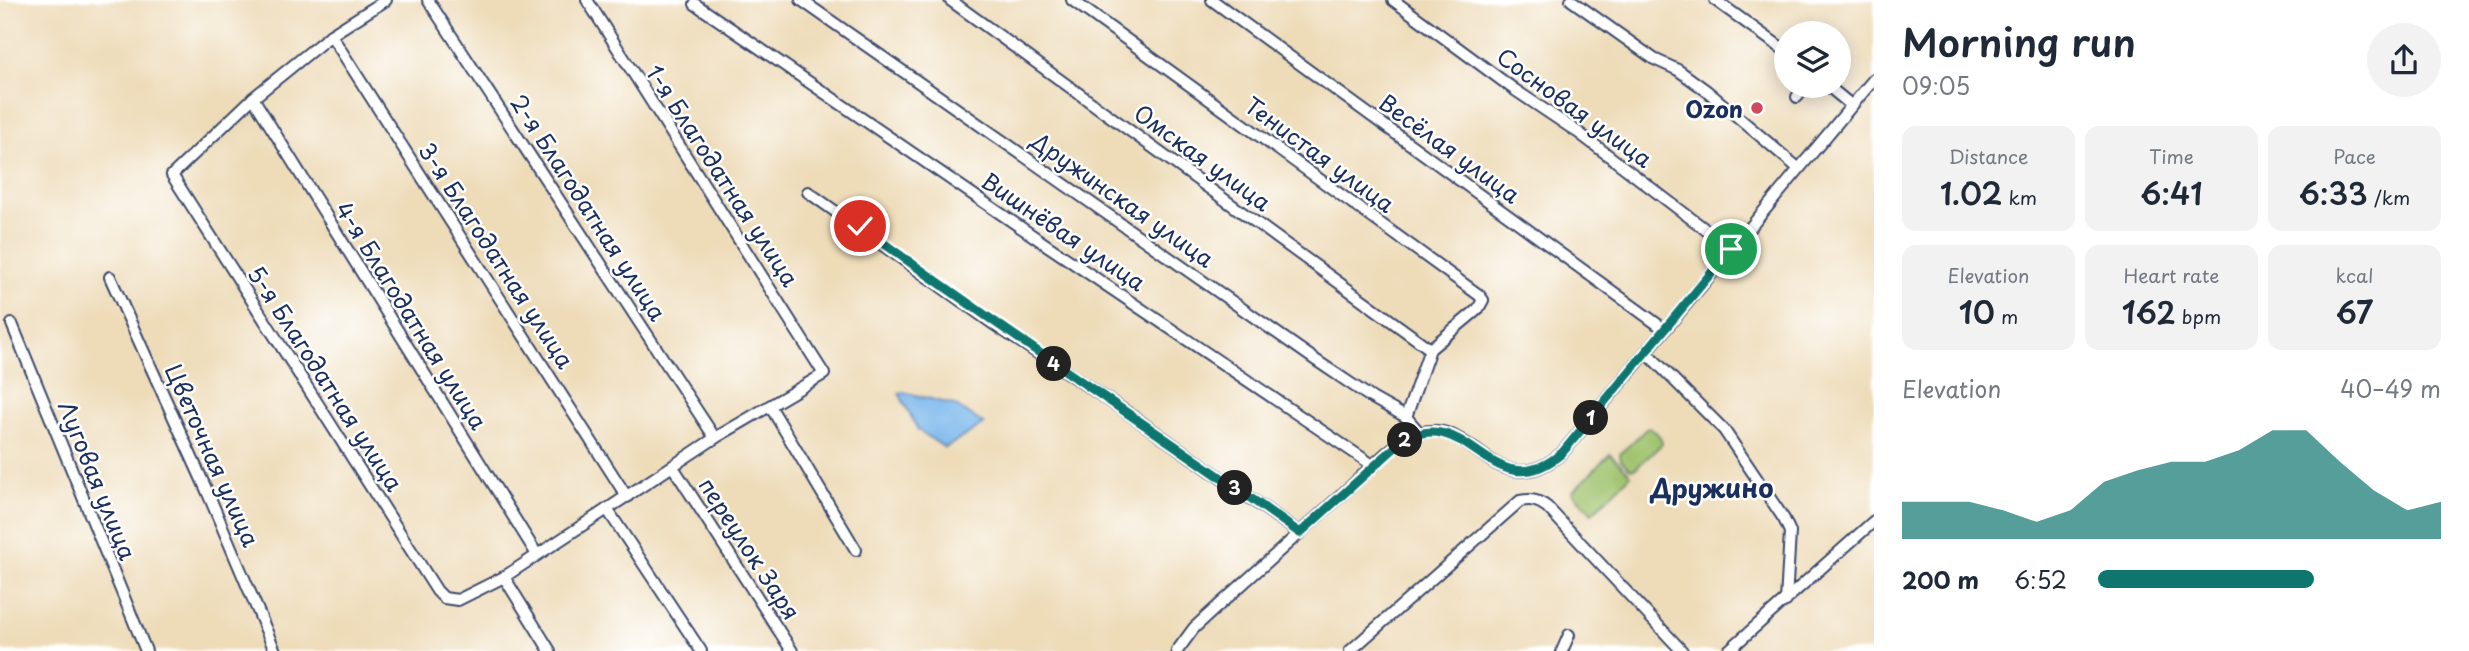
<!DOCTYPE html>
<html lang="en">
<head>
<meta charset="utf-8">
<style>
  :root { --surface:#fff; --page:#f2f2f3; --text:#1f2937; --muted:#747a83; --accent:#0f766e }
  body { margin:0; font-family:"Playpen Sans",sans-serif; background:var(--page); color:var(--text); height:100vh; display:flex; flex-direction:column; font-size:26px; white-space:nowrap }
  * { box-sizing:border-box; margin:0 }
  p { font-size:23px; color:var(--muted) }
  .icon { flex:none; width:38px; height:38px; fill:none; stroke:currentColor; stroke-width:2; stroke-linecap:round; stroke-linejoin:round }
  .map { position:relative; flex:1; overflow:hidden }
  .drawer { display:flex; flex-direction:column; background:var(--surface); width:595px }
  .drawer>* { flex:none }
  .tools { position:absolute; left:1774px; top:21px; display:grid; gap:14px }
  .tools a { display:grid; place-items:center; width:77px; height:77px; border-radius:50%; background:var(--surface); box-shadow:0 4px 18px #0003; font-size:35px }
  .pin { position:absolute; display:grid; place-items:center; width:60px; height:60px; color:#fff; margin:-30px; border:4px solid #fff; border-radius:50%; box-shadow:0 2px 7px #0007 }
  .km { position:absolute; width:35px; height:35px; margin:-18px; border-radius:50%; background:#222; color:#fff; font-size:19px; line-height:35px; text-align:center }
  .round { display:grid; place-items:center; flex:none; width:74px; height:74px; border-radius:37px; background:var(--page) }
  .headline { display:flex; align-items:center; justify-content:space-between; height:119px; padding:0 28px }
  h1 { font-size:38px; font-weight:600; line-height:52px }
  .metrics { display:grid; grid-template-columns:repeat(3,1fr); gap:10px; height:119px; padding:7px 28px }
  .metrics div { display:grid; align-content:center; border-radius:14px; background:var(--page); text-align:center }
  .metrics b { font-size:30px; font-weight:600 }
  .metrics small { font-size:19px; font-weight:400 }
  .metrics p { font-size:19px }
  .chart { height:196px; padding:14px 28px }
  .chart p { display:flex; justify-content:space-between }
  .chart svg { width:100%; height:126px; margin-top:7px; fill:var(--accent); opacity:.7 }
  ul { padding:0 28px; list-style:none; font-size:23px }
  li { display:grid; grid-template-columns:112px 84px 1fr; align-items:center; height:52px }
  li i { height:18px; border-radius:9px; background:var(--accent) }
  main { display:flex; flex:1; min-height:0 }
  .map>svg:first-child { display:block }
  .green { fill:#9fc26c; stroke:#5d7865; stroke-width:2 }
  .water { fill:#78b6eb; stroke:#4a72a4; stroke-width:2 }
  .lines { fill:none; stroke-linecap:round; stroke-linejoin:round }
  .minor-casing { stroke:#3b496c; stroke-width:14 }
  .minor { stroke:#fff; stroke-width:10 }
  .route-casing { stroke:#fff; stroke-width:14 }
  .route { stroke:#0f766e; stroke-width:9 }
  .poi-dot { fill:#d1495b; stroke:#fff; stroke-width:2.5 }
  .labels { text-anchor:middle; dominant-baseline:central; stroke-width:5; stroke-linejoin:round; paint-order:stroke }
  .street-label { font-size:23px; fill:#1b2f5e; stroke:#fff }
  .poi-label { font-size:23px; font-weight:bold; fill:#1b2f5e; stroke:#fff; text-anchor:end }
  .quarter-label { font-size:26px; font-weight:bold; fill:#1b2f5e; stroke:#fff }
</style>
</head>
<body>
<main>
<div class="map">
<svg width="1874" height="651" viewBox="0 0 1874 651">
  <rect width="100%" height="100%" fill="#fff"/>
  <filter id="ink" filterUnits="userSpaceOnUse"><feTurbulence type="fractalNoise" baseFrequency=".0143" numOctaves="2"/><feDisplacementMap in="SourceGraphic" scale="14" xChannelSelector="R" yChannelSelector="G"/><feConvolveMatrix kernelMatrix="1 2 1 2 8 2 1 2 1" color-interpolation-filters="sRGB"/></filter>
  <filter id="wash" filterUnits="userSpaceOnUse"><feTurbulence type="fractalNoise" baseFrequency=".00686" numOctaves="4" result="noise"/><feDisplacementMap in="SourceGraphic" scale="28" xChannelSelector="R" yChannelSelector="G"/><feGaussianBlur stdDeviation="1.57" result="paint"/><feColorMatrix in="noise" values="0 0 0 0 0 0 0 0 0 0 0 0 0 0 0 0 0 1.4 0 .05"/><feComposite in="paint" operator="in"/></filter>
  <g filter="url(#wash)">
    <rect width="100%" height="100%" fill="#eedcb9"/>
    <!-- green -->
    <g class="green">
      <path d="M1647,428C1654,428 1662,437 1662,444L1636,468L1630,469L1621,460L1620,454Z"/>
      <polygon points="1610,454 1631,475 1592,513 1572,492"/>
    </g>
    <!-- water -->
    <polygon class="water" points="904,392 954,405 984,424 945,448 918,430 899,393"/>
  </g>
  <g filter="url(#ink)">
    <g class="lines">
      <defs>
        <g id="minor">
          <polyline points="386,0 331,35 253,98 172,175 437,591 444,598 458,600 504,577 715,438 824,374 587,0"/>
          <polyline points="428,0 715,438"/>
          <polyline points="801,0 1317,361 1372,398 1406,417 1419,432"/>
          <polyline points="950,0 1430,349"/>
          <polyline points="1072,0 1479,295 1483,300 1478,309 1430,349 1406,417"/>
          <polyline points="1212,0 1664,329"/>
          <polyline points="1393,0 1515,90 1579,133 1731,249"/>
          <polyline points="1571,0 1654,59 1678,70 1707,91 1798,168"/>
          <polyline points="1715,0 1787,52"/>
          <polyline points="695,4 1045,244 1374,466"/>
          <polyline points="331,35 627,497"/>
          <polyline points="1828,86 1851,105"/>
          <polyline points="1797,97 1806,86"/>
          <polyline points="253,98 536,553"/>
          <polyline points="808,192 995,325 1125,411 1300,533"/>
          <polyline points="110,277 207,491 275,651"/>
          <polyline points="12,324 146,651"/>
          <polyline points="1646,352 1724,430 1784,519 1790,532 1786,601"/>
          <polyline points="770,406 856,550"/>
          <polyline points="673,467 792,651"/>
          <polyline points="607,509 701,651"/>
          <polyline points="504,577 550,651"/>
          <path d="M1177,651L1194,628C1245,581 1297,536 1348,489C1367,472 1395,440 1419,433C1473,415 1496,509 1562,453L1874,79"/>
          <path d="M1350,651L1520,501C1531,499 1538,500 1547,507L1682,651"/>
          <polyline points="1562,651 1569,635"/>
          <polyline points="1728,651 1874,521"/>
        </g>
      </defs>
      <!-- minor casing -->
      <use href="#minor" class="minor-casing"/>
      <!-- minor -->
      <use href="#minor" class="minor"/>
    </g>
  </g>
  <g class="lines" filter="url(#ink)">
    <defs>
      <path id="route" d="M860,226C1004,332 1154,429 1300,533L1401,442C1470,399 1491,513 1562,453L1731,249"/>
    </defs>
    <!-- route casing -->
    <use href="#route" class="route-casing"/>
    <!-- route -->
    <use href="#route" class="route"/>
  </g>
  <!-- markers -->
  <circle class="poi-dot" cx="1757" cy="108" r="7"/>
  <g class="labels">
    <!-- street labels -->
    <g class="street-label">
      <text transform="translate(1575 107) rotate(36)">Сосновая улица</text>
      <text transform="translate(1450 148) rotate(36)">Весёлая улица</text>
      <text transform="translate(1320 154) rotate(36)">Тенистая улица</text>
      <text transform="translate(1203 157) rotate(36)">Омская улица</text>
      <text transform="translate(723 175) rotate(57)">1-я Благодатная улица</text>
      <text transform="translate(1123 199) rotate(35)">Дружинская улица</text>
      <text transform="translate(589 207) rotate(57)">2-я Благодатная улица</text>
      <text transform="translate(1064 231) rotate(34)">Вишнёвая улица</text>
      <text transform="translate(497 255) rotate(57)">3-я Благодатная улица</text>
      <text transform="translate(412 315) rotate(58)">4-я Благодатная улица</text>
      <text transform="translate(326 378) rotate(57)">5-я Благодатная улица</text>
      <text transform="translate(213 455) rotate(66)">Цветочная улица</text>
      <text transform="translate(98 480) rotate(68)">Луговая улица</text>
      <text transform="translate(750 548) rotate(57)">переулок Заря</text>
    </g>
    <!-- poi labels -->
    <g class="poi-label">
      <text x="1743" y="108">Ozon</text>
    </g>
    <!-- quarter labels -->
    <g class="quarter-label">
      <text x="1712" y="487">Дружино</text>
    </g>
  </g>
</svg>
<div class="tools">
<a><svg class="icon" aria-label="layers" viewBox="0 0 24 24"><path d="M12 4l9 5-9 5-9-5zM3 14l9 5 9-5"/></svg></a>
</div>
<div class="pin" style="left:1731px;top:249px;background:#1e9e55"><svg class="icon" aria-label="arrive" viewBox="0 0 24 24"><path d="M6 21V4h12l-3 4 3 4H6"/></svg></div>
<div class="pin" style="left:860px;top:226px;background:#d93025"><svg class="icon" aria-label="check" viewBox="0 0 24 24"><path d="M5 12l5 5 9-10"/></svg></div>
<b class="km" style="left:1591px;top:418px">1</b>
<b class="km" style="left:1405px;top:440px">2</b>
<b class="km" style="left:1235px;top:488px">3</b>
<b class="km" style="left:1054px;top:364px">4</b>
</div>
<section class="drawer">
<div class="headline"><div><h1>Morning run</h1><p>09:05</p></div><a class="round"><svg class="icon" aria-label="share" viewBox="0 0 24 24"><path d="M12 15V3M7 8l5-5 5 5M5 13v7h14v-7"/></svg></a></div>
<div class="metrics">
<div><p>Distance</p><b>1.02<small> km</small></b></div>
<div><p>Time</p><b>6:41</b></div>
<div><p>Pace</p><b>6:33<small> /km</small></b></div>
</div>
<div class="metrics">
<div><p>Elevation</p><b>10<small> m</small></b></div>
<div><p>Heart rate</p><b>162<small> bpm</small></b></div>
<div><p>kcal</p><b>67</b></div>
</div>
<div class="chart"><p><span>Elevation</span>40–49 m</p>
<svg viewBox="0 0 160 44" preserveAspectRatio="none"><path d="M0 44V31L10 31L20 31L30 34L40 38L50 34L60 24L70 20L80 17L90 17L100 13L110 6L120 6L130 17L140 27L150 34L160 31V44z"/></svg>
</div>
<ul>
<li><b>200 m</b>6:52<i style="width:63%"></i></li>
</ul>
</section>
</main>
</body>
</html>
